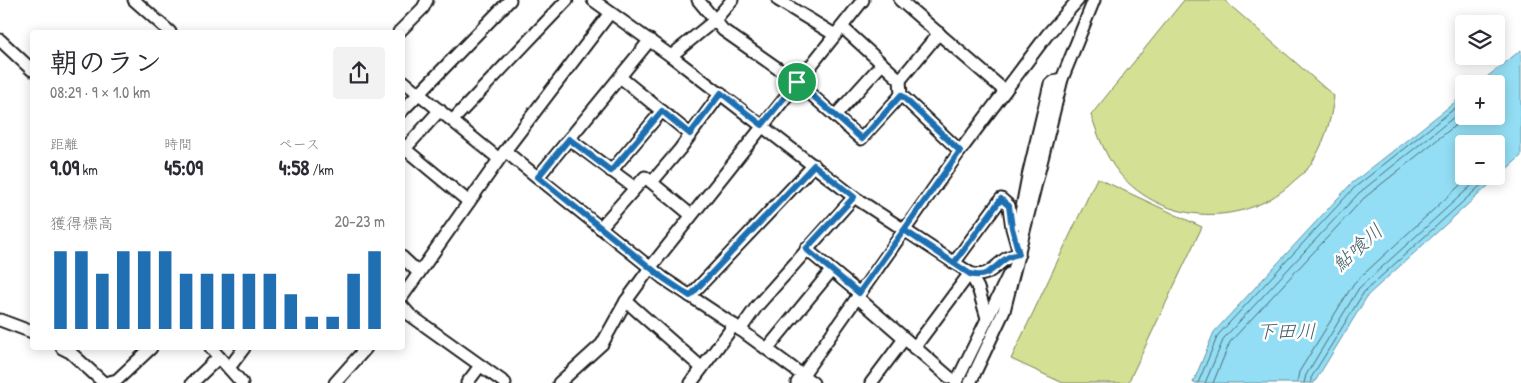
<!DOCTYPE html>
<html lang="ja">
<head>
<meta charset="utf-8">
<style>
  :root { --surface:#fff; --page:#f2f2f3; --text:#2b2b33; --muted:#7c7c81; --accent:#1f6fb2 }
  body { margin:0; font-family:"Patrick Hand","Klee One",sans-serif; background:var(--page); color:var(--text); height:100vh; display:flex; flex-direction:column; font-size:19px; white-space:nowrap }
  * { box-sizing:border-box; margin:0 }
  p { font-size:16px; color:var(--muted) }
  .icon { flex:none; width:28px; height:28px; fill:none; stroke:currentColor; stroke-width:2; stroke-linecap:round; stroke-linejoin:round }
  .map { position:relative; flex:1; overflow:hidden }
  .panel { position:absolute; left:30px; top:30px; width:375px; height:320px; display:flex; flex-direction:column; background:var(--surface); border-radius:5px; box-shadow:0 2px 12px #0003 }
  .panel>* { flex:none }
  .fabs { position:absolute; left:1455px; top:15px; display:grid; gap:10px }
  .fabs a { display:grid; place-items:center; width:50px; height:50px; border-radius:5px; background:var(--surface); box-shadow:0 2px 12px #0003; font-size:25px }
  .pin { position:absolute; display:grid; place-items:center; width:42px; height:42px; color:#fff; margin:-21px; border:2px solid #fff; border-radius:50%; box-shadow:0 1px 5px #0007 }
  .round { display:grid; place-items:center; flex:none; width:52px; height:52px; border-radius:5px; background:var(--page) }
  .headline { display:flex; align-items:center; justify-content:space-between; height:85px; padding:0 20px }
  h1 { font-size:28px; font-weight:700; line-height:38px }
  .metrics { display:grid; grid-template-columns:repeat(3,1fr); gap:8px; height:85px; padding:5px 20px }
  .metrics div { display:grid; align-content:center }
  .metrics b { font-size:21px; font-weight:700 }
  .metrics small { font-size:14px; font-weight:400 }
  .metrics p { font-size:14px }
  .chart { height:140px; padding:10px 20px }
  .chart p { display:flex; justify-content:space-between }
  .chart svg { width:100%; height:90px; margin-top:5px; stroke:var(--accent); stroke-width:6 }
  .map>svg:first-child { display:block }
  .green { fill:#d4e093; stroke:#787e58 }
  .water { fill:#93def4; stroke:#63909e; fill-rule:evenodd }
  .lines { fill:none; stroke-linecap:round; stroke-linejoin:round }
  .shore { stroke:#4c6a72; stroke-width:1 }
  .minor-casing { stroke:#1c1c1c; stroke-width:15 }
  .minor { stroke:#fff; stroke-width:11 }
  .route-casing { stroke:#fff; stroke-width:10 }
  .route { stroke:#1f6fb2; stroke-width:6 }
  .labels { text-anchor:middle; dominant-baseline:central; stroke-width:5; stroke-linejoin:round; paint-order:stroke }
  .water-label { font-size:20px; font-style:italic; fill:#466068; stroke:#fff }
</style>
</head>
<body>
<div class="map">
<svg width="1521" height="383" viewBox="0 0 1521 383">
  <rect width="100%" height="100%" fill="#fff"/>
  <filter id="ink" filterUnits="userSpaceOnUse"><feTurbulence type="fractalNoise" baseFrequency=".02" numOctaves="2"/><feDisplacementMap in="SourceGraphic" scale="10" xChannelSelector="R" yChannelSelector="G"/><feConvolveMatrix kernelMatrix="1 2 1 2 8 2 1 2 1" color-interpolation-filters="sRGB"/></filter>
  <g filter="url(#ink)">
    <!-- green -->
    <g class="green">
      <path d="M1184,0H1224L1334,96C1331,122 1324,145 1309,167C1305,172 1300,176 1295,180C1247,228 1163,226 1119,173C1105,156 1098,135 1091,115Z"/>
      <polygon points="1097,178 1202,227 1128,383 1063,383 1011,359"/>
    </g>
    <!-- water -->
    <path class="water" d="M1521,50V156L1368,295L1314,383H1193L1214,332L1351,184L1464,95V116H1496V84H1478ZM1464,144H1496V176H1464Z"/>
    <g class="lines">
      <!-- shore -->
      <g class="shore">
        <polyline points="1198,383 1218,335 1354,188 1464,101"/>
        <polyline points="1205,383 1224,338 1359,193 1464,109"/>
        <polyline points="1213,383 1230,342 1364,198 1467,116"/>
        <polyline points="1297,383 1299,372 1354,283 1470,176"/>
        <polyline points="1304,383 1306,375 1359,288 1482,176"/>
        <polyline points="1311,383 1311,378 1364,292 1491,176"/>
      </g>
      <defs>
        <g id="minor">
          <polyline points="134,0 170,32"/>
          <path d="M593,0L671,56L854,197L970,273C988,279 993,267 1007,258C1010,256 1015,255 1019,254"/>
          <polyline points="698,0 723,30 797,82 861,139 901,95"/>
          <polyline points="778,0 835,35"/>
          <polyline points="900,0 1005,91"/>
          <polyline points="842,27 900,80 901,95 960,151"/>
          <polyline points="399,32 423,8 427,0"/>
          <polyline points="0,40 32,70"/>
          <polyline points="671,56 715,20 732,0"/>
          <polyline points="620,77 690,134"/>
          <polyline points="402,80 499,159"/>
          <polyline points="900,80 939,33"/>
          <polyline points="402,111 510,0"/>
          <polyline points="835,116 882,64"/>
          <polyline points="453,120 567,0"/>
          <polyline points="569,139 635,188"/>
          <polyline points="405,149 469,202"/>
          <polyline points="505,151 663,278 734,325 813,383"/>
          <polyline points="402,152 440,110"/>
          <polyline points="611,171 662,111"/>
          <polyline points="538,177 650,40"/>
          <polyline points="652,182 680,149 721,93"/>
          <polyline points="1019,223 1028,176 1050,84 1057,80 1062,79"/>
          <polyline points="600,228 645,177 691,215"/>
          <polyline points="806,249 859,293"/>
          <polyline points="402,257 419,273"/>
          <polyline points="954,263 1001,199 1009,206 1012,228 1019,253"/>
          <polyline points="690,296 814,165"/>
          <polyline points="402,297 505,151 610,13"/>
          <polyline points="857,297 949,377"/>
          <polyline points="626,301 702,368"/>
          <polyline points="402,306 410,315 505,383"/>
          <polyline points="0,320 32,332"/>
          <polyline points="740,330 757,306 854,197"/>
          <polyline points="62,348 70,352 104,383"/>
          <polyline points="211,348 242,383"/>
          <polyline points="914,348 970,273 978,288 987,318"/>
          <polyline points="767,349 831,271"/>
          <polyline points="229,368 244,348"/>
          <polyline points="105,383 117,380 151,348"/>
          <polyline points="192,383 219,357"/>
          <polyline points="335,383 366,348"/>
          <polyline points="467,383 480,366"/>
          <polyline points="559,383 602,344 626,301 650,268 863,0"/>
          <polyline points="691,383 734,325"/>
          <polyline points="797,383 960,151 1047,35 1078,0"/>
          <polyline points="871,383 904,339"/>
          <polyline points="956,383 1009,274"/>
          <polyline points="970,383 1004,311 1062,79 1094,0"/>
        </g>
      </defs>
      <!-- minor casing -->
      <use href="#minor" class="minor-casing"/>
      <!-- minor -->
      <use href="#minor" class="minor"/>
    </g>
  </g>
  <g class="lines" filter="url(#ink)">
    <defs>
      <path id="route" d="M797,82L762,125L721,93L690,134L662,111L611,171L569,139L538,177L663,278L690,296L814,165L854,197L806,249L859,293L904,230L970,274C988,279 993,267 1007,258C1010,256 1015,255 1019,254L1012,228L1009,206L1001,199L954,263L904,230L960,151L901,95L862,139L797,82"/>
    </defs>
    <!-- route casing -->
    <use href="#route" class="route-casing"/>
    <!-- route -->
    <use href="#route" class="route"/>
  </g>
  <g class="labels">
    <!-- water labels -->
    <g class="water-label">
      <text transform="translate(1357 247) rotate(-42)">鮎喰川</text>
      <text x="1286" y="330">下田川</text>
    </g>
  </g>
</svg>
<div class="fabs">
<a><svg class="icon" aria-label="layers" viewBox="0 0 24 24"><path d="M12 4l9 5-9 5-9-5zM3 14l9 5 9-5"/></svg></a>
<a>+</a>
<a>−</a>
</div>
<div class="pin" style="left:797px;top:82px;background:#1e9e55"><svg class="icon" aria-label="arrive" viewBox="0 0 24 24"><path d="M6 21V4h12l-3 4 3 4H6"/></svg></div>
<section class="panel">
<div class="headline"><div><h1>朝のラン</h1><p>08:29 · 9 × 1.0 km</p></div><a class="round"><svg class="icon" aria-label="share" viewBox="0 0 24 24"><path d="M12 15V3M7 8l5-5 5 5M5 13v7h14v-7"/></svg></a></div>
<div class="metrics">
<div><p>距離</p><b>9.09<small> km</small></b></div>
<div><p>時間</p><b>45:09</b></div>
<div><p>ペース</p><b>4:58<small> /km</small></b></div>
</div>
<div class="chart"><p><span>獲得標高</span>20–23 m</p>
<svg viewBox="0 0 160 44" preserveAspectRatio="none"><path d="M5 44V6M15 44V6M25 44V17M35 44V6M45 44V6M55 44V6M65 44V17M75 44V17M85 44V17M95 44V17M105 44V17M115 44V27M125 44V38M135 44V38M145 44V17M155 44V6"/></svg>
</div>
</section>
</div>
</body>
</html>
